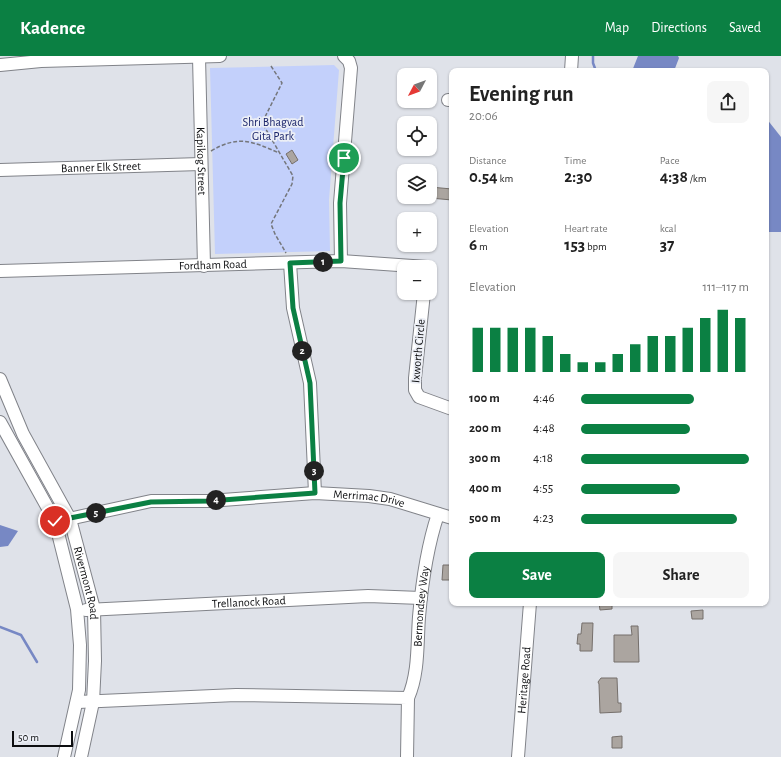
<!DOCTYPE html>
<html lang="en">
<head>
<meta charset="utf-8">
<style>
  :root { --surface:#fff; --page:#f6f6f6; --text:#222; --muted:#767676; --accent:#0b8043 }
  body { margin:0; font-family:"Alegreya Sans",sans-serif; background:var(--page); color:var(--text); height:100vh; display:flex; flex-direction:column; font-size:15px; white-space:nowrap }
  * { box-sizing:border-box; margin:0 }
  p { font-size:13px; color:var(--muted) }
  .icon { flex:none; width:22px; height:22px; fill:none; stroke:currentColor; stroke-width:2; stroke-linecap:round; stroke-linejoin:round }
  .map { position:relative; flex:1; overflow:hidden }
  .panel { position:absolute; left:449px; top:12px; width:320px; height:538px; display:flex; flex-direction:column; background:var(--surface); border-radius:8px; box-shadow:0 1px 3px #0004 }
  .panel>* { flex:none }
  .needle { width:26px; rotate:229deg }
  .fabs { position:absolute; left:397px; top:12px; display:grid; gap:8px }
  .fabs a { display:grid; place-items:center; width:40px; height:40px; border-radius:8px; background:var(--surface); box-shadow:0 1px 3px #0004; font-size:20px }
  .scale { position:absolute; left:12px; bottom:10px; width:61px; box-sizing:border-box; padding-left:4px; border:2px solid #0d0e10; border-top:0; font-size:11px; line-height:14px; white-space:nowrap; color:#0d0e10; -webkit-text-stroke:3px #eceff6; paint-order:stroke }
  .pin { position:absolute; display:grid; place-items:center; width:34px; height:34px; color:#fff; margin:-17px; border:2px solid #fff; border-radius:50%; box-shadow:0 1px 4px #0007 }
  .km { position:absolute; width:20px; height:20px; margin:-10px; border-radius:50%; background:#222; color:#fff; font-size:11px; line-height:20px; text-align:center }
  .round { display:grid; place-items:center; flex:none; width:42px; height:42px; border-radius:8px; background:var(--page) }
  .summary { display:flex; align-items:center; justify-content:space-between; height:68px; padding:0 20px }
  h1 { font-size:22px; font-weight:700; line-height:30px }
  .figures { display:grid; grid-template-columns:repeat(3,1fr); gap:6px; height:68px; padding:4px 20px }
  .figures div { display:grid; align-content:center }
  .figures b { font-size:17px; font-weight:700 }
  .figures small { font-size:11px; font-weight:400 }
  .figures p { font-size:11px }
  .chart { height:112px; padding:8px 20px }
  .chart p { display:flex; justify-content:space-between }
  .chart svg { width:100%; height:72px; margin-top:4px; stroke:var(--accent); stroke-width:6 }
  .primary-button { display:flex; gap:8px; margin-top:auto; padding:8px 20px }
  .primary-button a { flex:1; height:46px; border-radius:8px; background:var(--accent); color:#fff; font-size:16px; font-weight:700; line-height:46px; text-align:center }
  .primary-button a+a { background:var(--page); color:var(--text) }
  ul { padding:0 20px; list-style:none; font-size:13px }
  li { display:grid; grid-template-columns:64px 48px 1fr; align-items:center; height:30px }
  li i { height:10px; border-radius:5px; background:var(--accent) }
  header { display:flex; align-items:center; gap:24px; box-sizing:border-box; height:56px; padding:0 20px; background:var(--accent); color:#fff }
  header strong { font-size:19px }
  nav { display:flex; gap:22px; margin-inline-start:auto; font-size:14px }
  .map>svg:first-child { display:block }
  .green { fill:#c3d0fb }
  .water { fill:#7788c4 }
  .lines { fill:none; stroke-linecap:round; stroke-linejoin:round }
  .stream { stroke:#7788c4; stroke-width:2.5 }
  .building { fill:#aba5a0; stroke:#756f6b }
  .minor-casing { stroke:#818389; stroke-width:14 }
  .path { stroke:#75777c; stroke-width:1.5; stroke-dasharray:4 2; stroke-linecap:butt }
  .minor { stroke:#fff; stroke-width:12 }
  .route-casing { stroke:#fff; stroke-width:8 }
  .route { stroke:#0b8043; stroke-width:5 }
  .labels { text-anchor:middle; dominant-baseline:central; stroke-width:3.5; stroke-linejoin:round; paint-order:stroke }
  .park-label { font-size:12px; fill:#1c266c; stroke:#eceff6 }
  .street-label { font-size:12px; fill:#0d0e10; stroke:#eceff6 }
</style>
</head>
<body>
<header>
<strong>Kadence</strong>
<nav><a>Map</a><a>Directions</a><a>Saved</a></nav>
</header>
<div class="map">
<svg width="781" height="701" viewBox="0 0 781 701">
  <rect width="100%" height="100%" fill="#dfe2e9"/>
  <!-- green -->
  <polygon class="green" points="334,9 339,14 329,144 330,195 215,198 210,12"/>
  <!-- water -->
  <g class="water">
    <polygon points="638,0 678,0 679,2 674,15 632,15"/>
    <polygon points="766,62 781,81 781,176 766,176"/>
    <polygon points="0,469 18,475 8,490 0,491"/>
  </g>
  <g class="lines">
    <!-- stream -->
    <g class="stream">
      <polyline points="593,0 593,7 596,15"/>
      <polyline points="0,571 21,579 37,606"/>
    </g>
  </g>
  <!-- building -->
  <g class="building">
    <polygon points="292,94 298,104 292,108 286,98"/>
    <polygon points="430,131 452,133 452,144 430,142"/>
    <polygon points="443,509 452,509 452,524 442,524"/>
    <polygon points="599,547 612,547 612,553 600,554"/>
    <polygon points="703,554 703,563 692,563 691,555"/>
    <polygon points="582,567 593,567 592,595 580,595 580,588 577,588 578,578 581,578"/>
    <polygon points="631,570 638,570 639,606 614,606 614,579 632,579"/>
    <polygon points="601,622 617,622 618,647 621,647 621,656 600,657 599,628 598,626"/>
    <polygon points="622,680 622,692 612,692 612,681"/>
  </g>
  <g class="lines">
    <defs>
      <g id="minor">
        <path id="s1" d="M199,1L204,210"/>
        <polyline points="0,9 41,5 220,0"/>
        <polyline points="571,15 572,0"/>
        <polyline points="448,44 452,44"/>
        <path id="s2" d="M0,114L201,108"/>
        <polyline points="341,205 340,147 351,12 349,5 344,0"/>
        <polyline points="290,207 293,252 310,327 315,437"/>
        <path id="s3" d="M0,215L341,205L427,211"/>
        <polyline points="424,237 415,322 415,334 419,341 452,353"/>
        <path id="s4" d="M0,323L23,378L70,463L94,553L95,605L93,646L81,701"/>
        <polyline points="0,366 55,465 77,553 80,589 79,634 64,701"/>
        <path id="s5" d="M55,466L151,445H209L315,437L369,440L390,443L452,462"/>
        <path id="s6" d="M86,554L368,540L421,542"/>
        <path id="s7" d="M408,642C419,617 417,588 419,561C422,526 427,491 438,458"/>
        <polyline points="78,646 236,639 408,642 407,701"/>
        <path id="s8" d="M518,701L530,547"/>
      </g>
    </defs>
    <!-- minor casing -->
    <use href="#minor" class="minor-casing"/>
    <!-- path -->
    <g class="path">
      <polyline points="271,10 282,27 264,63 264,70 293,120 292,128 271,168 275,178 286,197"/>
      <path d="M211,95C238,79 252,85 279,97"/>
    </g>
    <!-- minor -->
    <use href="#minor" class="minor"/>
  </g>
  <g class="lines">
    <defs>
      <polyline id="route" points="55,465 151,446 209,445 315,437 310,327 293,252 290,207 341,205 340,147 344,102"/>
    </defs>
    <!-- route casing -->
    <use href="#route" class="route-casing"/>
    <!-- route -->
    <use href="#route" class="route"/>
  </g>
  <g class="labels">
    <!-- park labels -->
    <g class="park-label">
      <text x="273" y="66">Shri Bhagvad<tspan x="273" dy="14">Gita Park</tspan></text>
    </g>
    <!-- street labels -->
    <g class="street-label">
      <text stroke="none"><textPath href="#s1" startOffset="104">Kapikog Street</textPath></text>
      <text stroke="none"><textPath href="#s2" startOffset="101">Banner Elk Street</textPath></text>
      <text stroke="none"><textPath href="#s3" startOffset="213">Fordham Road</textPath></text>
      <text transform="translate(418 295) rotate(-85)">Ixworth Circle</text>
      <text stroke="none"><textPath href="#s5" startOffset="317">Merrimac Drive</textPath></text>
      <text stroke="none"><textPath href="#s4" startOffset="223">Rivermont Road</textPath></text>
      <text stroke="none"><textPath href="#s6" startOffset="163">Trellanock Road</textPath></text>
      <text stroke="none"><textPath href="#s7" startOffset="93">Bermondsey Way</textPath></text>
      <text stroke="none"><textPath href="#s8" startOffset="77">Heritage Road</textPath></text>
    </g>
  </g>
</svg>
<div class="fabs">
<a><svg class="needle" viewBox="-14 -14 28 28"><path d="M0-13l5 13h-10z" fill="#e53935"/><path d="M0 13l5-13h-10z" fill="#767676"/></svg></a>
<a><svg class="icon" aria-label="locate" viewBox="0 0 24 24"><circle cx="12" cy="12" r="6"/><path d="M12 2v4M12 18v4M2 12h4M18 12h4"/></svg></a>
<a><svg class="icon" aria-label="layers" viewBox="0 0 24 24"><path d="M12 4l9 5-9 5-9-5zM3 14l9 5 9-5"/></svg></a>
<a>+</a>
<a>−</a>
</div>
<div class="scale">50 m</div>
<div class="pin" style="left:344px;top:102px;background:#1e9e55"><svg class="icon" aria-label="arrive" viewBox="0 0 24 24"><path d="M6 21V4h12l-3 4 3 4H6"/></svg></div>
<div class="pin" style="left:55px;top:465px;background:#d93025"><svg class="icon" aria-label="check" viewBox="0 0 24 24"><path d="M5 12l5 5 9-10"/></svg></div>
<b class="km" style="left:323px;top:206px">1</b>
<b class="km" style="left:302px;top:295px">2</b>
<b class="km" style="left:314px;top:415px">3</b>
<b class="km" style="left:216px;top:444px">4</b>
<b class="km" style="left:96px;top:457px">5</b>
<section class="panel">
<div class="summary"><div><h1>Evening run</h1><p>20:06</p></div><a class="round"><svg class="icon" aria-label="share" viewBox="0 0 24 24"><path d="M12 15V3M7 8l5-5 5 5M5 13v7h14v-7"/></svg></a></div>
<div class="figures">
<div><p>Distance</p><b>0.54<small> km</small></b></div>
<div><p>Time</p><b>2:30</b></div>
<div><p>Pace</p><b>4:38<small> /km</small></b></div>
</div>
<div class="figures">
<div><p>Elevation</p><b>6<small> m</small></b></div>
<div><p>Heart rate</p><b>153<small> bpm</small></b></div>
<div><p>kcal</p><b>37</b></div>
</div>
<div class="chart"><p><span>Elevation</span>111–117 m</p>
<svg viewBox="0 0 160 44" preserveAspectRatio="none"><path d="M5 44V17M15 44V17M25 44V17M35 44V17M45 44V22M55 44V33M65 44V38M75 44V38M85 44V33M95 44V27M105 44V22M115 44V22M125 44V17M135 44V11M145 44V6M155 44V11"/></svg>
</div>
<ul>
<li><b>100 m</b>4:46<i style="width:67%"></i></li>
<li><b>200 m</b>4:48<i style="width:65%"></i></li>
<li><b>300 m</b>4:18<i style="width:100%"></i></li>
<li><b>400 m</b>4:55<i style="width:59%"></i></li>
<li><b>500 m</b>4:23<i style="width:93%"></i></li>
</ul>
<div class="primary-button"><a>Save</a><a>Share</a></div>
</section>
</div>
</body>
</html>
